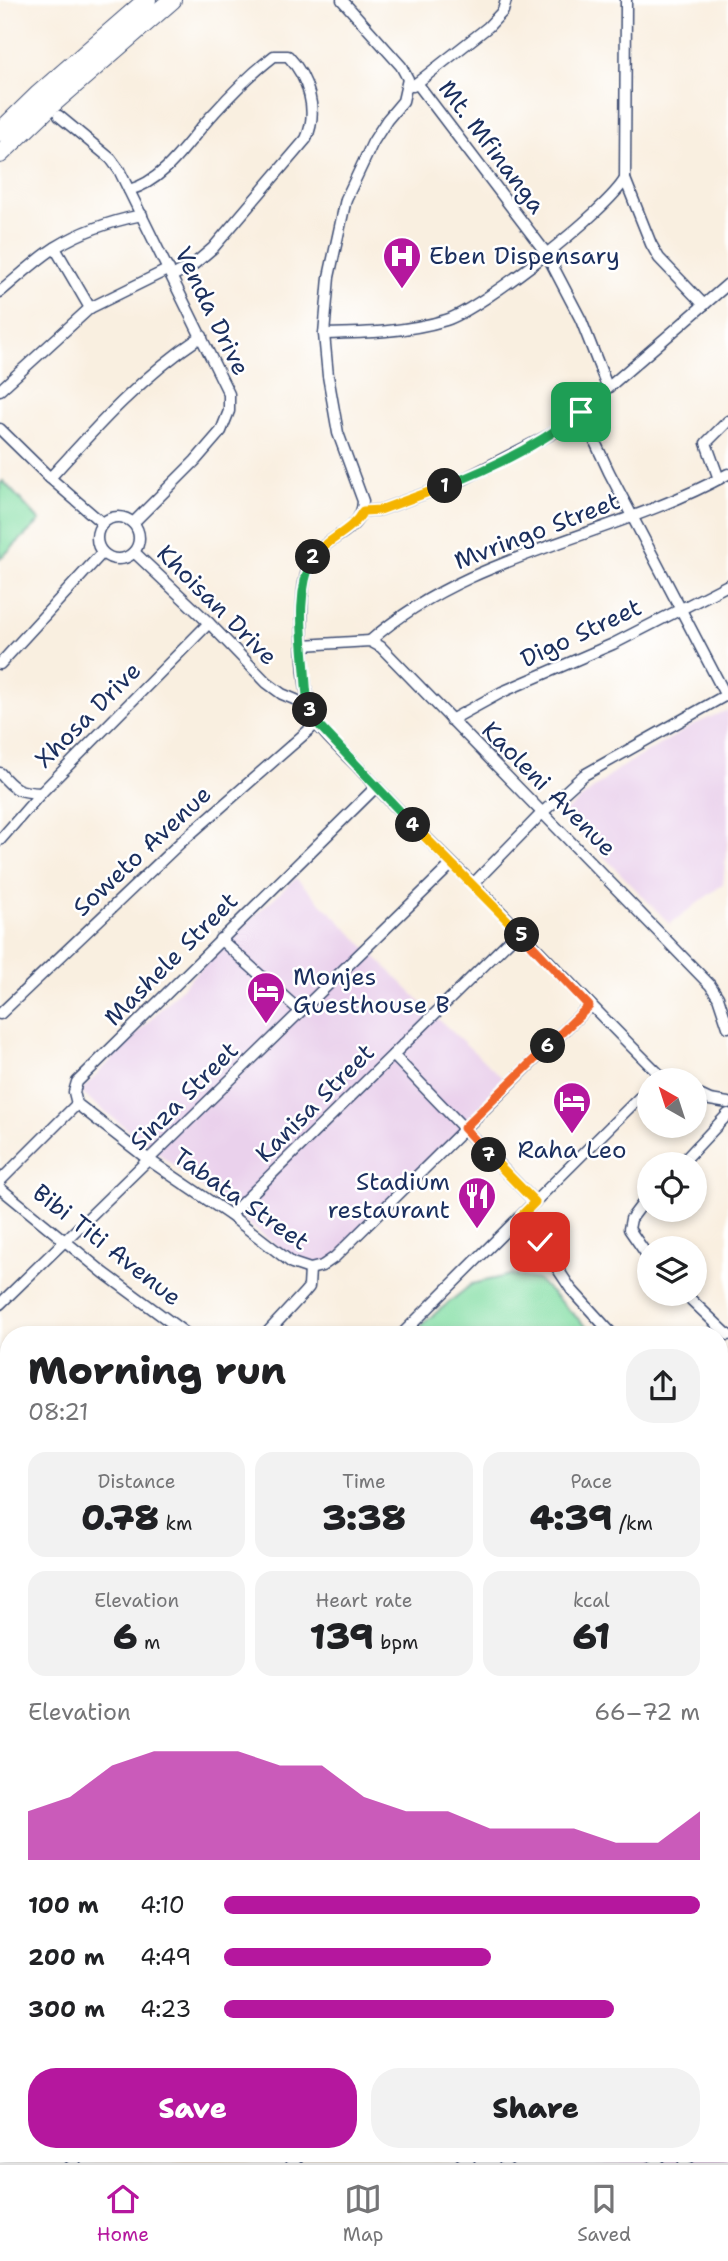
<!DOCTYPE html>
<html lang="en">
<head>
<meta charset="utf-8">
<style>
  :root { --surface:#fff; --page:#f2f2f2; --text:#202124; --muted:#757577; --line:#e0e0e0; --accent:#b5179e }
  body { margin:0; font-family:"Shantell Sans",sans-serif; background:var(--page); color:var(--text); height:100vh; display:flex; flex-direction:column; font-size:26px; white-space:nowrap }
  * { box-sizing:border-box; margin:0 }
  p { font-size:23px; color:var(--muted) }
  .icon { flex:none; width:38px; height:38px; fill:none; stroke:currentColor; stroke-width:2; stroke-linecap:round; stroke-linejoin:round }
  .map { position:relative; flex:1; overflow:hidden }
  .panel { position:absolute; left:0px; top:1326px; width:728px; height:836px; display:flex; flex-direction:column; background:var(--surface); border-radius:28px 28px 0 0; box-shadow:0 4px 10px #0003 }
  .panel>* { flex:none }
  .needle { width:46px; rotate:321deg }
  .controls { position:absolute; left:637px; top:1068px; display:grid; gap:14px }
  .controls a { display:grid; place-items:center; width:70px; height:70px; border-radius:50%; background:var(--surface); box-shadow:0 4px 10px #0003; font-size:35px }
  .pin { position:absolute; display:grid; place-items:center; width:60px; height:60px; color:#fff; margin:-30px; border-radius:14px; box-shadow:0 4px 10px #0006 }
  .km { position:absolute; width:35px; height:35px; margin:-18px; border-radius:50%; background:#222; color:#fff; font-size:19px; line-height:35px; text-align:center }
  .round { display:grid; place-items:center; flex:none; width:74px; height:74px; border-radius:28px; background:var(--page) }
  .headline { display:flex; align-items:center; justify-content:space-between; height:119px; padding:0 28px }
  h1 { font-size:38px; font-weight:800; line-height:52px }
  .stats { display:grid; grid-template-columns:repeat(3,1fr); gap:10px; height:119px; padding:7px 28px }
  .stats div { display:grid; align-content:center; border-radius:18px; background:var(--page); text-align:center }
  .stats b { font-size:35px; font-weight:800 }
  .stats small { font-size:19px; font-weight:400 }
  .stats p { font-size:19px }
  .chart { height:196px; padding:14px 28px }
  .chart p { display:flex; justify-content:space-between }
  .chart svg { width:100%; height:126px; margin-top:7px; fill:var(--accent); opacity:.7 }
  .button { display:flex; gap:14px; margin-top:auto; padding:14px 28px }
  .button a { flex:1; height:80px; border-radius:28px; background:var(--accent); color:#fff; font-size:28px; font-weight:800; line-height:80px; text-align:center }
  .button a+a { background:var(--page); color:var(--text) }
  ul { padding:0 28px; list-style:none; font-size:23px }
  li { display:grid; grid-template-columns:112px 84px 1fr; align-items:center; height:52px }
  li i { height:18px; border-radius:9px; background:var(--accent) }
  .tabs { display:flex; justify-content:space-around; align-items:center; height:98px; border-top:2px solid var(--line); background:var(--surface); font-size:19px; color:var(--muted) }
  .tabs a { display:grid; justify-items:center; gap:4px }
  .tabs .on { color:var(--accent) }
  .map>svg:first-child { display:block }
  .built { fill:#ead1ec }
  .green { fill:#83dea4; stroke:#4f8681; stroke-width:2 }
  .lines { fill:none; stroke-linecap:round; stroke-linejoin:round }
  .minor-casing { stroke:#3c4c72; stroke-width:13 }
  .trunk-casing { stroke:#3c4c72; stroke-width:20 }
  .minor { stroke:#fff; stroke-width:10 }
  .trunk { stroke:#fff; stroke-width:18 }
  .split-1-casing { stroke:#fff; stroke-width:14 }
  .split-2-casing { stroke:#fff; stroke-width:14 }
  .split-3-casing { stroke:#fff; stroke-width:14 }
  .split-4-casing { stroke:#fff; stroke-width:14 }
  .split-5-casing { stroke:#fff; stroke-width:14 }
  .split-6-casing { stroke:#fff; stroke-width:14 }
  .split-7-casing { stroke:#fff; stroke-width:14 }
  .split-8-casing { stroke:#fff; stroke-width:14 }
  .split-1 { stroke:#22a559; stroke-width:9 }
  .split-2 { stroke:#f5b400; stroke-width:9 }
  .split-3 { stroke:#22a559; stroke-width:9 }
  .split-4 { stroke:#22a559; stroke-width:9 }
  .split-5 { stroke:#f5b400; stroke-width:9 }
  .split-6 { stroke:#f0652b; stroke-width:9 }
  .split-7 { stroke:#f0652b; stroke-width:9 }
  .split-8 { stroke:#f5b400; stroke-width:9 }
  .labels { text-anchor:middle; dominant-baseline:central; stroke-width:5; stroke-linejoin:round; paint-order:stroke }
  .street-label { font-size:24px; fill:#1b2f5e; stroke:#fff }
  .poi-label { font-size:24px; fill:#1b2f5e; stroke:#fff; text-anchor:start }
</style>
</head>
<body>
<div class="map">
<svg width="728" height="2163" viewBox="0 0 728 2163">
  <rect width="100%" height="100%" fill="#fff"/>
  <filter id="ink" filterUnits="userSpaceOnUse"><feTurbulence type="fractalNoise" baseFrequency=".0143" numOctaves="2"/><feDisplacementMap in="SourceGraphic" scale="14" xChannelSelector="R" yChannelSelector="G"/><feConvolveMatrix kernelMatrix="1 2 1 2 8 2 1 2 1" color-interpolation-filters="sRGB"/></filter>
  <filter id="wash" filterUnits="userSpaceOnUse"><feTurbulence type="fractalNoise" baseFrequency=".00686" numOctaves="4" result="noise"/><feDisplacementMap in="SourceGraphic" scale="28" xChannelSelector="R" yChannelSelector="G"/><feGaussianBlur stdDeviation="1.57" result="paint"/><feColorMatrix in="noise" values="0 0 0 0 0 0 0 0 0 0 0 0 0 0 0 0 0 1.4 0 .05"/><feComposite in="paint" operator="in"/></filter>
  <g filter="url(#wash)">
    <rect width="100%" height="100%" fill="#f9efe0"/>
    <!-- built -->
    <g class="built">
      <polygon points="728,710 728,838 723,884 670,924 562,814 620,768 695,724"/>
      <polygon points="296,878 434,1015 509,1084 315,1276 80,1092 228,940"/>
      <polygon points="728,1421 728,2163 486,2163 476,2154 719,2154 719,1430"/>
    </g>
    <!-- green -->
    <g class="green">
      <polygon points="3,481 40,521 0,559 0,484"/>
      <polygon points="510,1275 538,1280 595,1335 413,1335 427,1320 472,1284"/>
    </g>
  </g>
  <g filter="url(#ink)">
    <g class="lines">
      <defs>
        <g id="minor">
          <path d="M342,0L401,66L408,79L403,101L387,120L373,142L346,199L329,277L324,334L328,376L338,433L363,501C362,532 331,534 316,554C303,570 302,595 302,615C302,641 302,702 317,724C328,739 344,753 357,766C394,806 433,845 472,883C536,946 597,1013 661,1076L668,1080"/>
          <polyline points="417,83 546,253 581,320 607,386"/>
          <polyline points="413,86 488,27 503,11 506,0"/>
          <polyline points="59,116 111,159 119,170 229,394 229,411 221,431 195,461 133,523"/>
          <polyline points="625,179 651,244 659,258 704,305"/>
          <path d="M129,190C167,180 189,139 214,113C232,93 252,73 274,56H288C308,77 319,111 306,139L213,248L193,265L172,276"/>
          <polyline points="55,248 90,308"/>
          <path d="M0,292C18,277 36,260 56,247C82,231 112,221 142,215"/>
          <path d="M324,334C365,333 407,332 446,320C481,309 607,211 625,179L626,0"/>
          <polyline points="0,390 90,308 169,269"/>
          <polyline points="581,412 609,472 726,696"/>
          <polyline points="0,429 50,478 102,523"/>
          <path d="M50,478C97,426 143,375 202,336"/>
          <polyline points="719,479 706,443 728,421"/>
          <polyline points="363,511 380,510 464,479 559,430 728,284"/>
          <circle cx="118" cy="538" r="21"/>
          <polyline points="134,552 209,623 267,683 282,694 308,705"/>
          <path d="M370,641C470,552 613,538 728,474"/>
          <polyline points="303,645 370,641 381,647 710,985 718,997 728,1027"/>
          <polyline points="0,664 102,553"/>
          <polyline points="451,720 502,692 613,644 728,585"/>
          <path d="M0,773C14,790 19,792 41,793"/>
          <polyline points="376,787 77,1082 74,1092 77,1104 149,1160 230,1215 292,1263 310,1269 322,1266 335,1257 589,1006"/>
          <polyline points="0,840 41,793 209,623"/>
          <polyline points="473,884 543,812 584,775 728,694"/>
          <polyline points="220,939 300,1011"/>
          <polyline points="0,1014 180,843 317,723"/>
          <polyline points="393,1055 535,1202"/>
          <polyline points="695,1093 710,1100 728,1103"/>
          <polyline points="681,1164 728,1114"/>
          <polyline points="0,1181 77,1104"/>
          <polyline points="0,1188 104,1273 188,1335"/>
          <polyline points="649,1195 631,1219 629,1229 649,1258"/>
          <polyline points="230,1215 519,931"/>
          <polyline points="522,1215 571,1289 613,1335"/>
          <polyline points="684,1293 728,1335"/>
          <polyline points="0,1304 452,864"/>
          <polyline points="265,1335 304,1293 309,1287 310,1269"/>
          <polyline points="401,1335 649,1088"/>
          <polyline points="0,1381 9,1389"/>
          <polyline points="719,1423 728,1414"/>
          <polyline points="719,1446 728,1454"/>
          <polyline points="719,1561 728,1570"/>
          <polyline points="0,1667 9,1657"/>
          <polyline points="719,1676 728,1667"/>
          <polyline points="719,1680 728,1689"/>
          <polyline points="0,1692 9,1701"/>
          <polyline points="0,1715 9,1707"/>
          <polyline points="719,1813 728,1822"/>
          <polyline points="0,1848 9,1840"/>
          <polyline points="719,1944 728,1936"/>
          <polyline points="0,1976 9,1968"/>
          <polyline points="719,2043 728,2051"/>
          <polyline points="0,2114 9,2105"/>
          <polyline points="719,2126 728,2117"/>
          <polyline points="66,2154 75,2163"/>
          <polyline points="460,2154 469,2163"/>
          <polyline points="650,2154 658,2163"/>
          <polyline points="292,2163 301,2154"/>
          <polyline points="505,2163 514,2154"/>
          <polyline points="684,2163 693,2154"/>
        </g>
        <g id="trunk">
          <polyline points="0,132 39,94 147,0"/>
          <polyline points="0,154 50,106 172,0"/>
        </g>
      </defs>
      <!-- minor casing -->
      <use href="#minor" class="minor-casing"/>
      <!-- trunk casing -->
      <use href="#trunk" class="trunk-casing"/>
      <!-- minor -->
      <use href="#minor" class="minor"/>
      <!-- trunk -->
      <use href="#trunk" class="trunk"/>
    </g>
  </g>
  <g class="lines" filter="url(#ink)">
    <defs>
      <path id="split-1" d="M445,486C492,468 541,444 581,412"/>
      <path id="split-2" d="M313,557C327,538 351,533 363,511L380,510L445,486"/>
      <path id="split-3" d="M310,710C306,698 306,684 305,671C302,634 296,592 313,557"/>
      <polyline id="split-4" points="310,710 317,723 413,825"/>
      <polyline id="split-5" points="413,825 522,935"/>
      <polyline id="split-6" points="522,935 589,1006 548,1046"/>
      <polyline id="split-7" points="489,1155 464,1128 548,1046"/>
      <polyline id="split-8" points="489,1155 535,1202 522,1215 540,1242"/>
    </defs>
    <!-- split-1 casing -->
    <use href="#split-1" class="split-1-casing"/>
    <!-- split-2 casing -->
    <use href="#split-2" class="split-2-casing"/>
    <!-- split-3 casing -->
    <use href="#split-3" class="split-3-casing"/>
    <!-- split-4 casing -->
    <use href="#split-4" class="split-4-casing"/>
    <!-- split-5 casing -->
    <use href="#split-5" class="split-5-casing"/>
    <!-- split-6 casing -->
    <use href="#split-6" class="split-6-casing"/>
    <!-- split-7 casing -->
    <use href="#split-7" class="split-7-casing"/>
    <!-- split-8 casing -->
    <use href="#split-8" class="split-8-casing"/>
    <!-- split-1 -->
    <use href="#split-1" class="split-1"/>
    <!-- split-2 -->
    <use href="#split-2" class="split-2"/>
    <!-- split-3 -->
    <use href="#split-3" class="split-3"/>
    <!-- split-4 -->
    <use href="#split-4" class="split-4"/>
    <!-- split-5 -->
    <use href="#split-5" class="split-5"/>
    <!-- split-6 -->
    <use href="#split-6" class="split-6"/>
    <!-- split-7 -->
    <use href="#split-7" class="split-7"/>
    <!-- split-8 -->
    <use href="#split-8" class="split-8"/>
  </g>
  <!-- icons -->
  <defs>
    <symbol id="hospital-pin" viewBox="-11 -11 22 30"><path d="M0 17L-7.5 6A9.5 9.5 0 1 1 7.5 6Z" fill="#b5179e" stroke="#fff"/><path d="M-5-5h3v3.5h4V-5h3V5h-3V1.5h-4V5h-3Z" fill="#fff"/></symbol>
    <symbol id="hotel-pin" viewBox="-11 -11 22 30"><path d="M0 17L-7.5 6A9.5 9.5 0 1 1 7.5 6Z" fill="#b5179e" stroke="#fff"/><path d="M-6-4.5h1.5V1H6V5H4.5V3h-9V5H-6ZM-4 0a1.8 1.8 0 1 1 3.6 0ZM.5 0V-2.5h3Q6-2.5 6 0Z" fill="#fff"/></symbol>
    <symbol id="restaurant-pin" viewBox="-11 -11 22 30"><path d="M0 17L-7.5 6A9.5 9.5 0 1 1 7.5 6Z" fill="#b5179e" stroke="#fff"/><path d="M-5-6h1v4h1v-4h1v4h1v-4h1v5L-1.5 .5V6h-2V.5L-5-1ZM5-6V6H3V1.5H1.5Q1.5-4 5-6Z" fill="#fff"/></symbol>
  </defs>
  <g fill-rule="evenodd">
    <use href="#hospital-pin" x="380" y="234" width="44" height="60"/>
    <use href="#hotel-pin" x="244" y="969" width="44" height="60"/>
    <use href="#hotel-pin" x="550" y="1079" width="44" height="60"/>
    <use href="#restaurant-pin" x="455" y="1174" width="44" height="60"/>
  </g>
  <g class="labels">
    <!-- street labels -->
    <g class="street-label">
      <text transform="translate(492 147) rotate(53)">Mt. Mfinanga</text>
      <text transform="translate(212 311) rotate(64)">Venda Drive</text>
      <text transform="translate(537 531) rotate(-21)">Mvringo Street</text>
      <text transform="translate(217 605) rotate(45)">Khoisan Drive</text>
      <text transform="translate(581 633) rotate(-25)">Digo Street</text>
      <text transform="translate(88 715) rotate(-45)">Xhosa Drive</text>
      <text transform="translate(549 789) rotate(45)">Kaoleni Avenue</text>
      <text transform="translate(142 851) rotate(-43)">Soweto Avenue</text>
      <text transform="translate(171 959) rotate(-45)">Mashele Street</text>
      <text transform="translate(184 1096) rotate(-45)">Sinza Street</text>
      <text transform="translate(315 1103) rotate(-45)">Kanisa Street</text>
      <text transform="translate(241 1199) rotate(35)">Tabata Street</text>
      <text transform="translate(107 1245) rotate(38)">Bibi Titi Avenue</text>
    </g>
    <!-- poi labels -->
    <g class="poi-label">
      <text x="429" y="256">Eben Dispensary</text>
      <text x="293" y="977">Monjes<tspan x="293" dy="28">Guesthouse B</tspan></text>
      <text x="572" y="1150" text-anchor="middle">Raha Leo</text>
      <text x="450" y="1182" text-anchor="end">Stadium<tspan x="450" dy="28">restaurant</tspan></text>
    </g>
  </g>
</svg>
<div class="controls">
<a><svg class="needle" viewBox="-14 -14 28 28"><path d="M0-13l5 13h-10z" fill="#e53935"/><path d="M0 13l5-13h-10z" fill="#757577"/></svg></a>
<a><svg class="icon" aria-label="locate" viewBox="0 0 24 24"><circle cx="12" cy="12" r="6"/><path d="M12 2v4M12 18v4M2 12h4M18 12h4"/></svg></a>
<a><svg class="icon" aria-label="layers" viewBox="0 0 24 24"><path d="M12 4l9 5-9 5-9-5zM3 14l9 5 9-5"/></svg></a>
</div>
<div class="pin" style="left:581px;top:412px;background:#1e9e55"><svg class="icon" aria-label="arrive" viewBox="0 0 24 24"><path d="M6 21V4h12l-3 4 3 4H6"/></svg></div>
<div class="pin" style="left:540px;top:1242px;background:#d93025"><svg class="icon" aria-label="check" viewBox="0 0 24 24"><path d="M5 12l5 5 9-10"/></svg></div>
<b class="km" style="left:445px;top:486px">1</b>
<b class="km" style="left:313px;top:557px">2</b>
<b class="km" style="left:310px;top:710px">3</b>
<b class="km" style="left:413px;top:825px">4</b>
<b class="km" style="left:522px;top:935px">5</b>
<b class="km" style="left:548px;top:1046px">6</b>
<b class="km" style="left:489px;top:1155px">7</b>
<section class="panel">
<div class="headline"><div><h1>Morning run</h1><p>08:21</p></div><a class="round"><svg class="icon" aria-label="share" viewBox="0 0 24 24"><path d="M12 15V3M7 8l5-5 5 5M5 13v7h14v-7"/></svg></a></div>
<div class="stats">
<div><p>Distance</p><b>0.78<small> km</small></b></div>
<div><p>Time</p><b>3:38</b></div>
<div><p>Pace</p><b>4:39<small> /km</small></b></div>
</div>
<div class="stats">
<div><p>Elevation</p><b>6<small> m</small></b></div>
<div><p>Heart rate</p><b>139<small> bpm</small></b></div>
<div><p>kcal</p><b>61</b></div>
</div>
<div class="chart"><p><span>Elevation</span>66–72 m</p>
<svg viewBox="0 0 160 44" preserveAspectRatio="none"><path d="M0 44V27L10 22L20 11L30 6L40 6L50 6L60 11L70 11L80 22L90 27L100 27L110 33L120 33L130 33L140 38L150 38L160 27V44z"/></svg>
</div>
<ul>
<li><b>100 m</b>4:10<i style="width:100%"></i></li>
<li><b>200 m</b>4:49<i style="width:56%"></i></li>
<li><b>300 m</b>4:23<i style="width:82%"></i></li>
</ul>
<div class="button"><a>Save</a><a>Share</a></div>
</section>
</div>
<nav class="tabs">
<a class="on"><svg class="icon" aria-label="home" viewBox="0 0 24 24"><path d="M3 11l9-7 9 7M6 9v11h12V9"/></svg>Home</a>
<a><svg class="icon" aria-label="map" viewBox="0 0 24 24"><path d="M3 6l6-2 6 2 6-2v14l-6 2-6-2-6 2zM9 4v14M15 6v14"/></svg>Map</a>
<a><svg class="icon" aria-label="saved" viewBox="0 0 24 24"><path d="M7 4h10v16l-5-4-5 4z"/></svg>Saved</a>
</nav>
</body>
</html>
